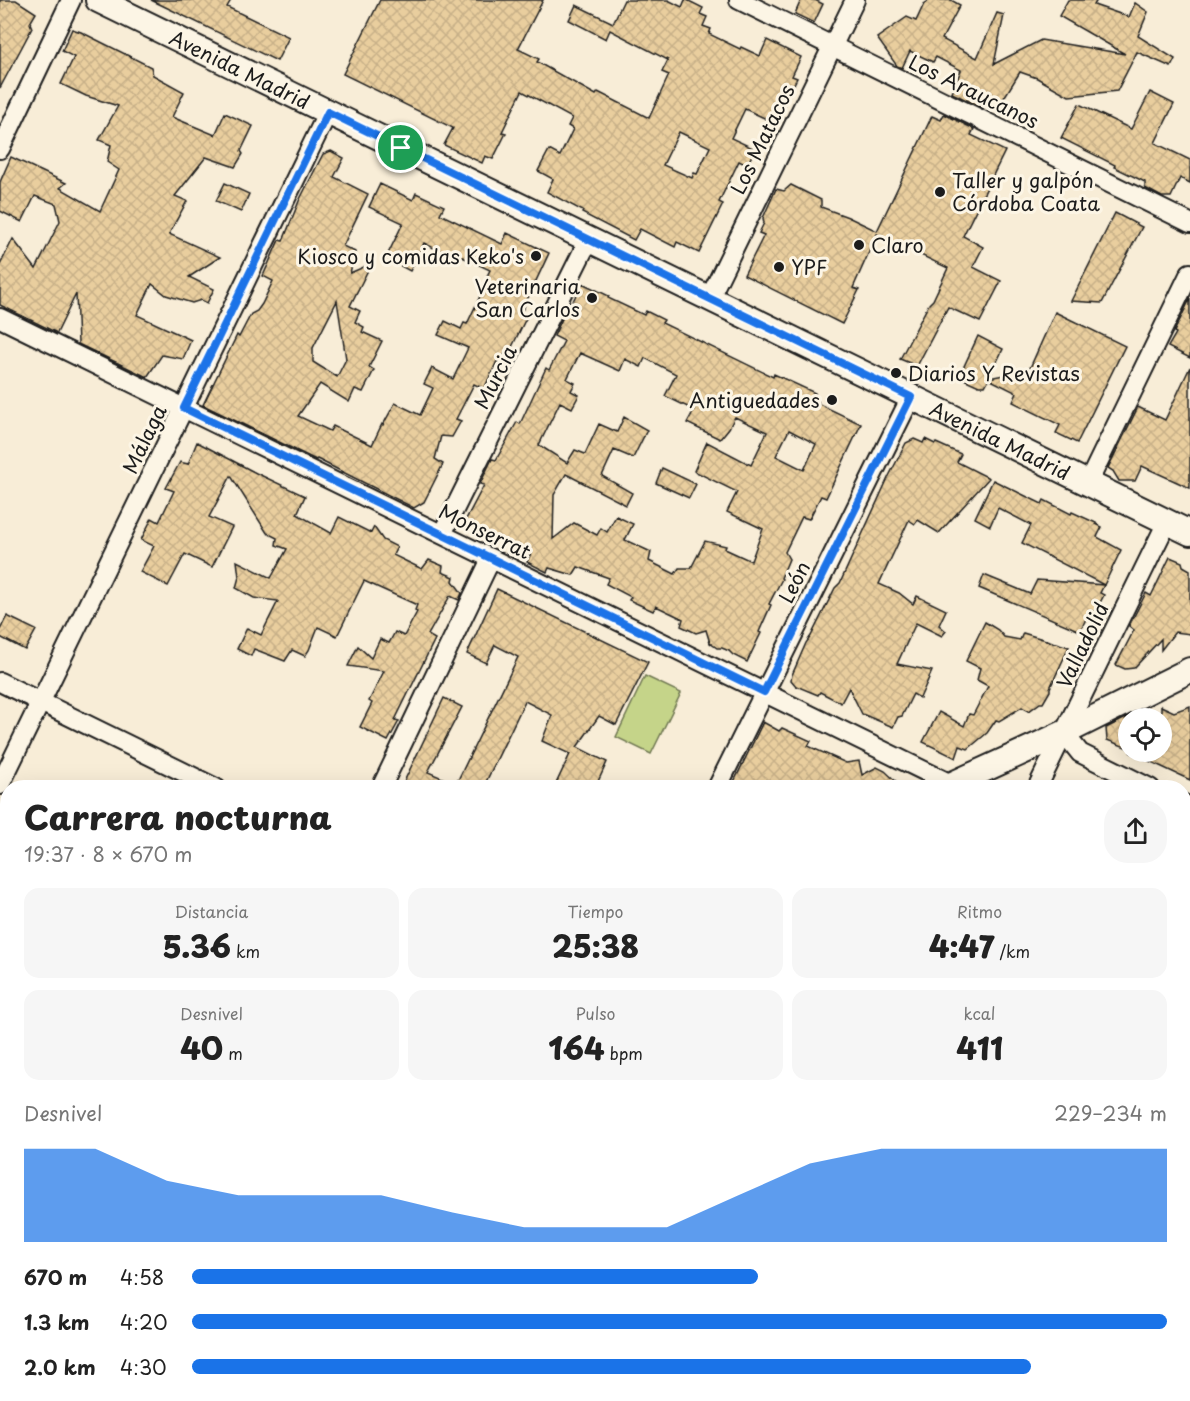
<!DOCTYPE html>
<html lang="es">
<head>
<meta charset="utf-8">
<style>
  :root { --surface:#fff; --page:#f6f6f6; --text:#222; --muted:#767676; --accent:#1a73e8 }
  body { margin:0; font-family:"Playpen Sans",sans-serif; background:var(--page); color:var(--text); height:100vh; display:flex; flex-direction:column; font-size:22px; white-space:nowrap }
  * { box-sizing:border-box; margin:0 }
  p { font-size:20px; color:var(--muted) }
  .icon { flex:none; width:33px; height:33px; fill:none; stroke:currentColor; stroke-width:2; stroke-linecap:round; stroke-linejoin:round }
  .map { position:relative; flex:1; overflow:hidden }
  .panel { position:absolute; left:0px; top:780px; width:1191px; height:621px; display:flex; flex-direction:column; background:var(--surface); border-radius:24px 24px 0 0; box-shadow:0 6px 24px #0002 }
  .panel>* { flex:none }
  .buttons { position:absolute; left:1118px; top:708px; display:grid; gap:12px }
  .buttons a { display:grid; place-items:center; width:54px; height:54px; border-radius:50%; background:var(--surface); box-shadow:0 6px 24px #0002; font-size:30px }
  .pin { position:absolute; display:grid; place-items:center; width:51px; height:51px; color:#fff; margin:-26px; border:3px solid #fff; border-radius:50%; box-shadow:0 2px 6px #0007 }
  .round { display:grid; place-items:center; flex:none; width:63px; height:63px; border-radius:24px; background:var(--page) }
  .summary { display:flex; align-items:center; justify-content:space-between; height:102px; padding:0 24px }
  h1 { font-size:33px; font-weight:800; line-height:45px }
  .metrics { display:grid; grid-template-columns:repeat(3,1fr); gap:9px; height:102px; padding:6px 24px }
  .metrics div { display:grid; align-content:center; border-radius:15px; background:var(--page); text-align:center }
  .metrics b { font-size:30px; font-weight:800 }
  .metrics small { font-size:16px; font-weight:400 }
  .metrics p { font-size:16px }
  .chart { height:168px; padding:12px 24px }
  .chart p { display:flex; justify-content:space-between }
  .chart svg { width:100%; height:108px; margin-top:6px; fill:var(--accent); opacity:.7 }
  ul { padding:0 24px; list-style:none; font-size:20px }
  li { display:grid; grid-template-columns:96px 72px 1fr; align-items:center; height:45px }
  li i { height:15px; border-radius:8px; background:var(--accent) }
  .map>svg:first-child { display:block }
  .green { fill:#c5d489; stroke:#707852; stroke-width:1.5 }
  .building { fill:url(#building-cross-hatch); stroke:#1c1c1c; stroke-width:1.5; fill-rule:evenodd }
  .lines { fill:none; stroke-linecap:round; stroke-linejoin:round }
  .street-casing { stroke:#1c1c1c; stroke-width:22 }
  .secondary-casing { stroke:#1c1c1c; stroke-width:28 }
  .street { stroke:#fcf5e5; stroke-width:18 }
  .secondary { stroke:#fcf5e5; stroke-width:24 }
  .route-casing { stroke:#fff; stroke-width:12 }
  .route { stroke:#1a73e8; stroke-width:8 }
  .poi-dot { fill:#1c1c1c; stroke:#fcf5e5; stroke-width:2 }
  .labels { text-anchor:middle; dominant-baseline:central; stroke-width:6; stroke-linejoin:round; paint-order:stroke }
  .street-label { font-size:20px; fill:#1c1c1c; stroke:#fcf5e5 }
  .poi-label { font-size:20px; fill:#1c1c1c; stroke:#fcf5e5; text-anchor:start }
</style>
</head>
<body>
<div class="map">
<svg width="1190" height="1401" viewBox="0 0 1190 1401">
  <defs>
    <pattern id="building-cross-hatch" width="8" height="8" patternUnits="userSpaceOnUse" patternTransform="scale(1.5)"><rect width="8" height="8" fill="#e9ce9e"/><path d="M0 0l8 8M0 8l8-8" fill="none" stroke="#c7b088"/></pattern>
  </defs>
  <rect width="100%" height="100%" fill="#f8edd7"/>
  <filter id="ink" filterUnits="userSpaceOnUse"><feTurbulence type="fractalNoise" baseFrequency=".0167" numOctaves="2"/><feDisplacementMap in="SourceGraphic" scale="12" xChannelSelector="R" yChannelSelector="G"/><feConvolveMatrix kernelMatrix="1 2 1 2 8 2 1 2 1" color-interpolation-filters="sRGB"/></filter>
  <g filter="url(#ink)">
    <!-- green -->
    <polygon class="green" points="645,676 681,693 651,754 616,737"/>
    <!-- building -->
    <g class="building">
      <polygon points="0,0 16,0 36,13 30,23 32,28 0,88"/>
      <polygon points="151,0 231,0 227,7 289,37 277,61"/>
      <path d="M380,0H543L518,49L539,59L537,62L596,95L598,92L649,118L669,75L662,72L668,60L610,30L606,39L569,20L576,5L613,23L624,0H668L682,7L685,0H687L703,8L700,14L707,17L703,26L711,29L709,34L740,49L741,47L760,56L767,40L801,57L792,76L797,78L775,123L745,109L731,138L755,149L747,165L739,161L719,202L723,204L699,253L677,242L675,247L640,229L634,240L582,213L583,211L547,192L553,179L538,171L549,150L560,156L573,129L568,126L572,118L522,91L502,132L506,133L493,159L485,156L482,163L444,145L453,128L343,74ZM679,132L710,147L697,174L694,173L692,178L663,165Z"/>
      <polygon points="801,0 815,0 823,4 814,23 795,14"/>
      <polygon points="930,0 951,0 960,5 942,39 977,58 997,13 1004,15 994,64 1041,40 1125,54 1059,16 1068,0 1097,0 1094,5 1129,17 1135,3 1148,12 1138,36 1175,59 1171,67 1137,52 1117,91 1069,96 1037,78 1020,72 1002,101 990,94 983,108 952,93 961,70 936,57 933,62 910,51 902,68 897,66 877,38 907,17 916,21 924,4"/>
      <polygon points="72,29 81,32 151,67 153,75 184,92 172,117 215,135 225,113 253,126 241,151 243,154 235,167 206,157 175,196 187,201 169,234 220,257 189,277 214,289 207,303 201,300 192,303 166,295 152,284 137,315 191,340 183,359 162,355 147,377 78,344 76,294 57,333 0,305 0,265 13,239 36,269 60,221 56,204 35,196 22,222 0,211 0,182 11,157 66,183 60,188 100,211 119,170 107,162 111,145 99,140 118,106 86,96 61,84 74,57 62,51"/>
      <polygon points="1150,92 1174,104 1155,143 1190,160 1190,183 1180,178 1171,197 1162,197 1145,188 1145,182 1114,167 1115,165 1061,138 1079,104 1131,129"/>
      <polygon points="944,114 974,129 971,135 1005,151 963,236 983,247 973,267 1001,281 980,322 948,307 917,366 900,359 929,304 933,300 948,268 877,234 853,288 859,290 842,324 744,275 764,235 759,233 764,223 763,218 776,189 784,191 791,185 821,200 821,207 848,217 877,231 932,116 941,120"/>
      <path d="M331,151L344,158L334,177L368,194L343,246L355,252L350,273L371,264L350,306L360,311L355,322L364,327L362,332L382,341L369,367L374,370L363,392L355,389L349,402L320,384L298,416L330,431L333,426L372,445L382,424L383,425L395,403L420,415L433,388L424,384L432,368L453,379L468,348L438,335L445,321L461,329L464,323L467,324L489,277L487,276L490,270L452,252L450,256L424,243L410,271L386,258L403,223L369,207L380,184L413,200L416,193L444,206L440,214L502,244L507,233L549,253L521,313L527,316L510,351L507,349L500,363L497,361L484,389L474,384L456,419L461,421L452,437L441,436L435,459L443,464L424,502L414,508L317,459L316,460L203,405L237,335L239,337L251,314L257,311L262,304L273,281L263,276L279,240L283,241L299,201L323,154ZM337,301L346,359L337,377L313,362V348Z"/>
      <polygon points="225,183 249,194 241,212 216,201"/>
      <polygon points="1115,213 1142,227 1102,303 1071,301"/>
      <path d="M582,283L609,296L608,298L644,315L646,311L664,320L662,323L773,377L774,374L815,393L819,404L861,424L826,498L821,496L809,519L802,517L785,552L789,559L781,578L782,579L769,604L771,605L759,632L761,633L747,662L733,655L729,651L722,648H717L710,643L706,630L696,633L681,626L683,619L656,606L653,611L629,600L631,597L606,584L609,578L578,567L573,575L549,568L547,572L527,562L531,553L490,537L469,528L464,523L484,485L480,484L492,459L496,460L517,422L520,424L546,368L549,370L564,341L554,336L568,306L570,307ZM580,353L620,371L625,359L641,367L645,358L676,374L665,396L694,410L687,423L720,439L729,428L735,417L767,432L751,465L707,442L694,471L737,492L727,512L763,529L751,561L725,549L726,546L705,541L691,568H679L675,574L649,561L651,552L625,540L633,524L616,516L607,532L601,528L597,535L574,523L553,539L554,495L566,474L626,505L632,493L602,476L614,450L633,458L647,430L624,417L617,432L599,424L585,454L575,450L567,463L539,445L560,402L572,408L579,395L571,391L575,383L567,379ZM789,430L816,444L804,470L776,456Z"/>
      <polygon points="1190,299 1190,358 1168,347 1176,333 1174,332"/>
      <polygon points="1055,312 1125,346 1077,443 1056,433 1060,425 1013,402 1017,393 989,379 985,386 979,386 959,377 978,336 1003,349 989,378 1029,370"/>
      <polygon points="1190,367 1190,488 1142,466 1135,481 1119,481 1113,471 1108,468 1138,407 1165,420"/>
      <polygon points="914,439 923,443 925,439 935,444 936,443 961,454 957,462 989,478 939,533 918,520 915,524 909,520 879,584 899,593 913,604 917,596 946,610 939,625 946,631 942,636 916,623 897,664 932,671 920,698 913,694 902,716 898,717 893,727 862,714 849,688 841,703 820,692 818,695 796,686 791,680 792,675 806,643 811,636 835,588 840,583 888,478 906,443"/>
      <polygon points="197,442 256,473 305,496 297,514 331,533 339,517 371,533 374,527 383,540 397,547 393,555 422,569 429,560 443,566 442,572 454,577 453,581 462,593 459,600 450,596 428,635 435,639 395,720 399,721 388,741 360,727 372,703 369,701 384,671 348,666 358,646 371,658 380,639 389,643 395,632 404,636 417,612 415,610 417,605 364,581 337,636 318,627 309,650 305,656 292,650 285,661 254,649 251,656 237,649 247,628 261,635 278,601 254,598 236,588 239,577 237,561 271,578 287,549 276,545 277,538 267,533 231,476 209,517 232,527 212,567 185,554 168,586 140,572 154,546 141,540 152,518 159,522 174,491 166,488 180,462 188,464"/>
      <polygon points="662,468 696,484 689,498 656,483"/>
      <polygon points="993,480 1042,504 1044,500 1071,514 1072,512 1096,523 1096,524 1102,527 1097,537 1121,550 1104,585 1022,543 1031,525 998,508 990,526 975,518"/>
      <polygon points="1170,557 1182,562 1183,566 1190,570 1190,634 1175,632 1161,650 1161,639 1134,668 1125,669 1116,665 1134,630 1129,626 1146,593 1151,596"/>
      <polygon points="984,575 1030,594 1037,580 1104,585 1100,593 1104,595 1095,612 1090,611 1080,631 979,588"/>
      <polygon points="497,589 648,662 616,725 599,716 577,747 607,762 595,788 554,788 570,754 542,741 552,715 525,701 483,788 401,788 444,698 462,707 428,772 456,784 518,657 495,645 486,663 467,654"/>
      <polygon points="7,616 36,630 25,650 0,637 0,630"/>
      <polygon points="985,622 998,630 1004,637 1020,640 1023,633 1069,647 1050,688 1050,691 1043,703 1040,703 1029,711 1022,707 999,721 996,720 987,733 968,749 960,746 956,758 923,742 939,712 964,726 969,714 973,715 988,686 977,680 980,668 966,661"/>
      <polygon points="1161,706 1174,712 1190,706 1190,780 1130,752 1161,752"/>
      <polygon points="1128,717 1128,748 1107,740 1106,728"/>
      <polygon points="763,722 779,731 782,728 811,741 808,746 846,763 859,761 862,775 877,767 885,771 903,788 731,788"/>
    </g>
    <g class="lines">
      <defs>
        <g id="street">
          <polyline points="739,0 1190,223"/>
          <polyline points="0,149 71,0"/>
          <polyline points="709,299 855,0"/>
          <polyline points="0,318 951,784"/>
          <polyline points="1088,483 1190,273"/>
          <polyline points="442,534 589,239"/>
          <polyline points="0,682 216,788"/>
          <polyline points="1064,733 1080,753 1150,788"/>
          <polyline points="0,785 328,112"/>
          <polyline points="381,788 491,559"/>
          <polyline points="717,788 911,397"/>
          <polyline points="1037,788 1167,522"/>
          <polyline points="1184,804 1190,807"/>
          <polyline points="0,955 8,959"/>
          <polyline points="1184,1071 1190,1074"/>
          <polyline points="1184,1157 1190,1144"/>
          <polyline points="1184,1360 1190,1364"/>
          <polyline points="564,1394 579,1401"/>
          <polyline points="411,1401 415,1394"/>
          <polyline points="736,1401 740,1394"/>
          <polyline points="1063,1401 1067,1394"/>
        </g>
        <g id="secondary">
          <path id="s1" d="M98,0L1190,533"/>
          <polyline points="944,788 1064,733 1190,670"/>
          <polyline points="0,1233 8,1230"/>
        </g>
      </defs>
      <!-- street casing -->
      <use href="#street" class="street-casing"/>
      <!-- secondary casing -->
      <use href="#secondary" class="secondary-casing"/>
      <!-- street -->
      <use href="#street" class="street"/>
      <!-- secondary -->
      <use href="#secondary" class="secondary"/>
    </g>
  </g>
  <g class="lines" filter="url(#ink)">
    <defs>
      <polygon id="route" points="328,112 911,397 764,692 184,408"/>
    </defs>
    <!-- route casing -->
    <use href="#route" class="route-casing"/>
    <!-- route -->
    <use href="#route" class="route"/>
  </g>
  <!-- markers -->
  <g class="poi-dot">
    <circle cx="940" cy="192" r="6"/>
    <circle cx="859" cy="245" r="6"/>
    <circle cx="536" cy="256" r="6"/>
    <circle cx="779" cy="267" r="6"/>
    <circle cx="592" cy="298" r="6"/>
    <circle cx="896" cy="373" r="6"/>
    <circle cx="832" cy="400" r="6"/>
  </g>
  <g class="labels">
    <!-- street labels -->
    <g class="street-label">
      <text stroke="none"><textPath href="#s1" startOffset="158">Avenida Madrid</textPath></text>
      <text transform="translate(974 91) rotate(26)">Los Araucanos</text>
      <text transform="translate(762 139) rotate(-64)">Los Matacos</text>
      <text transform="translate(495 377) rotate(-63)">Murcia</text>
      <text transform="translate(144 439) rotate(-64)">Málaga</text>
      <text stroke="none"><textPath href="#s1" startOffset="1004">Avenida Madrid</textPath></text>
      <text transform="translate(485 531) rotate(26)">Monserrat</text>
      <text transform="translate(794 582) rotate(-63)">León</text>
      <text transform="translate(1082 645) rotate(-64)">Valladolid</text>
    </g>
    <!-- poi labels -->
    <g class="poi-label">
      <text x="952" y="180">Taller y galpón<tspan x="952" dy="23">Córdoba Coata</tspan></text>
      <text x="871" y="245">Claro</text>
      <text x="524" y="256" text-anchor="end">Kiosco y comidas Keko's</text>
      <text x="791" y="267">YPF</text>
      <text x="580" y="286" text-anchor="end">Veterinaria<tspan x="580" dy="23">San Carlos</tspan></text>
      <text x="908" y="373">Diarios Y Revistas</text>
      <text x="820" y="400" text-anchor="end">Antiguedades</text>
    </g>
  </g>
</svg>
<div class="buttons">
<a><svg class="icon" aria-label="locate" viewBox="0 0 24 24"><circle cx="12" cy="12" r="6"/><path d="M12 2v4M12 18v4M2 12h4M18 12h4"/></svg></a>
</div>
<div class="pin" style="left:401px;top:148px;background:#1e9e55"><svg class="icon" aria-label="arrive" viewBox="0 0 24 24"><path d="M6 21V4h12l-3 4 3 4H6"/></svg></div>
<section class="panel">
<div class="summary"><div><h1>Carrera nocturna</h1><p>19:37 · 8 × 670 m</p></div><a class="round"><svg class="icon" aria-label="share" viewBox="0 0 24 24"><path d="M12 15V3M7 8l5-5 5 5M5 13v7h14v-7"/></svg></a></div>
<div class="metrics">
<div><p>Distancia</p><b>5.36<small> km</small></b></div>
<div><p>Tiempo</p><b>25:38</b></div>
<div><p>Ritmo</p><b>4:47<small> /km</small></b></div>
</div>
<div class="metrics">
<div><p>Desnivel</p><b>40<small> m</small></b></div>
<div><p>Pulso</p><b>164<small> bpm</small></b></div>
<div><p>kcal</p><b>411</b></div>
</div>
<div class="chart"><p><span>Desnivel</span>229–234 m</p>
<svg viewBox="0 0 160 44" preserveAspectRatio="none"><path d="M0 44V6L10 6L20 19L30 25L40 25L50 25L60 32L70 38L80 38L90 38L100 25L110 12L120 6L130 6L140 6L150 6L160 6V44z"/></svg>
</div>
<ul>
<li><b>670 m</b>4:58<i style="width:58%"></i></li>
<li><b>1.3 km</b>4:20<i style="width:100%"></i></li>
<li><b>2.0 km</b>4:30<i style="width:86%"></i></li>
</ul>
</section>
</div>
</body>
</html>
